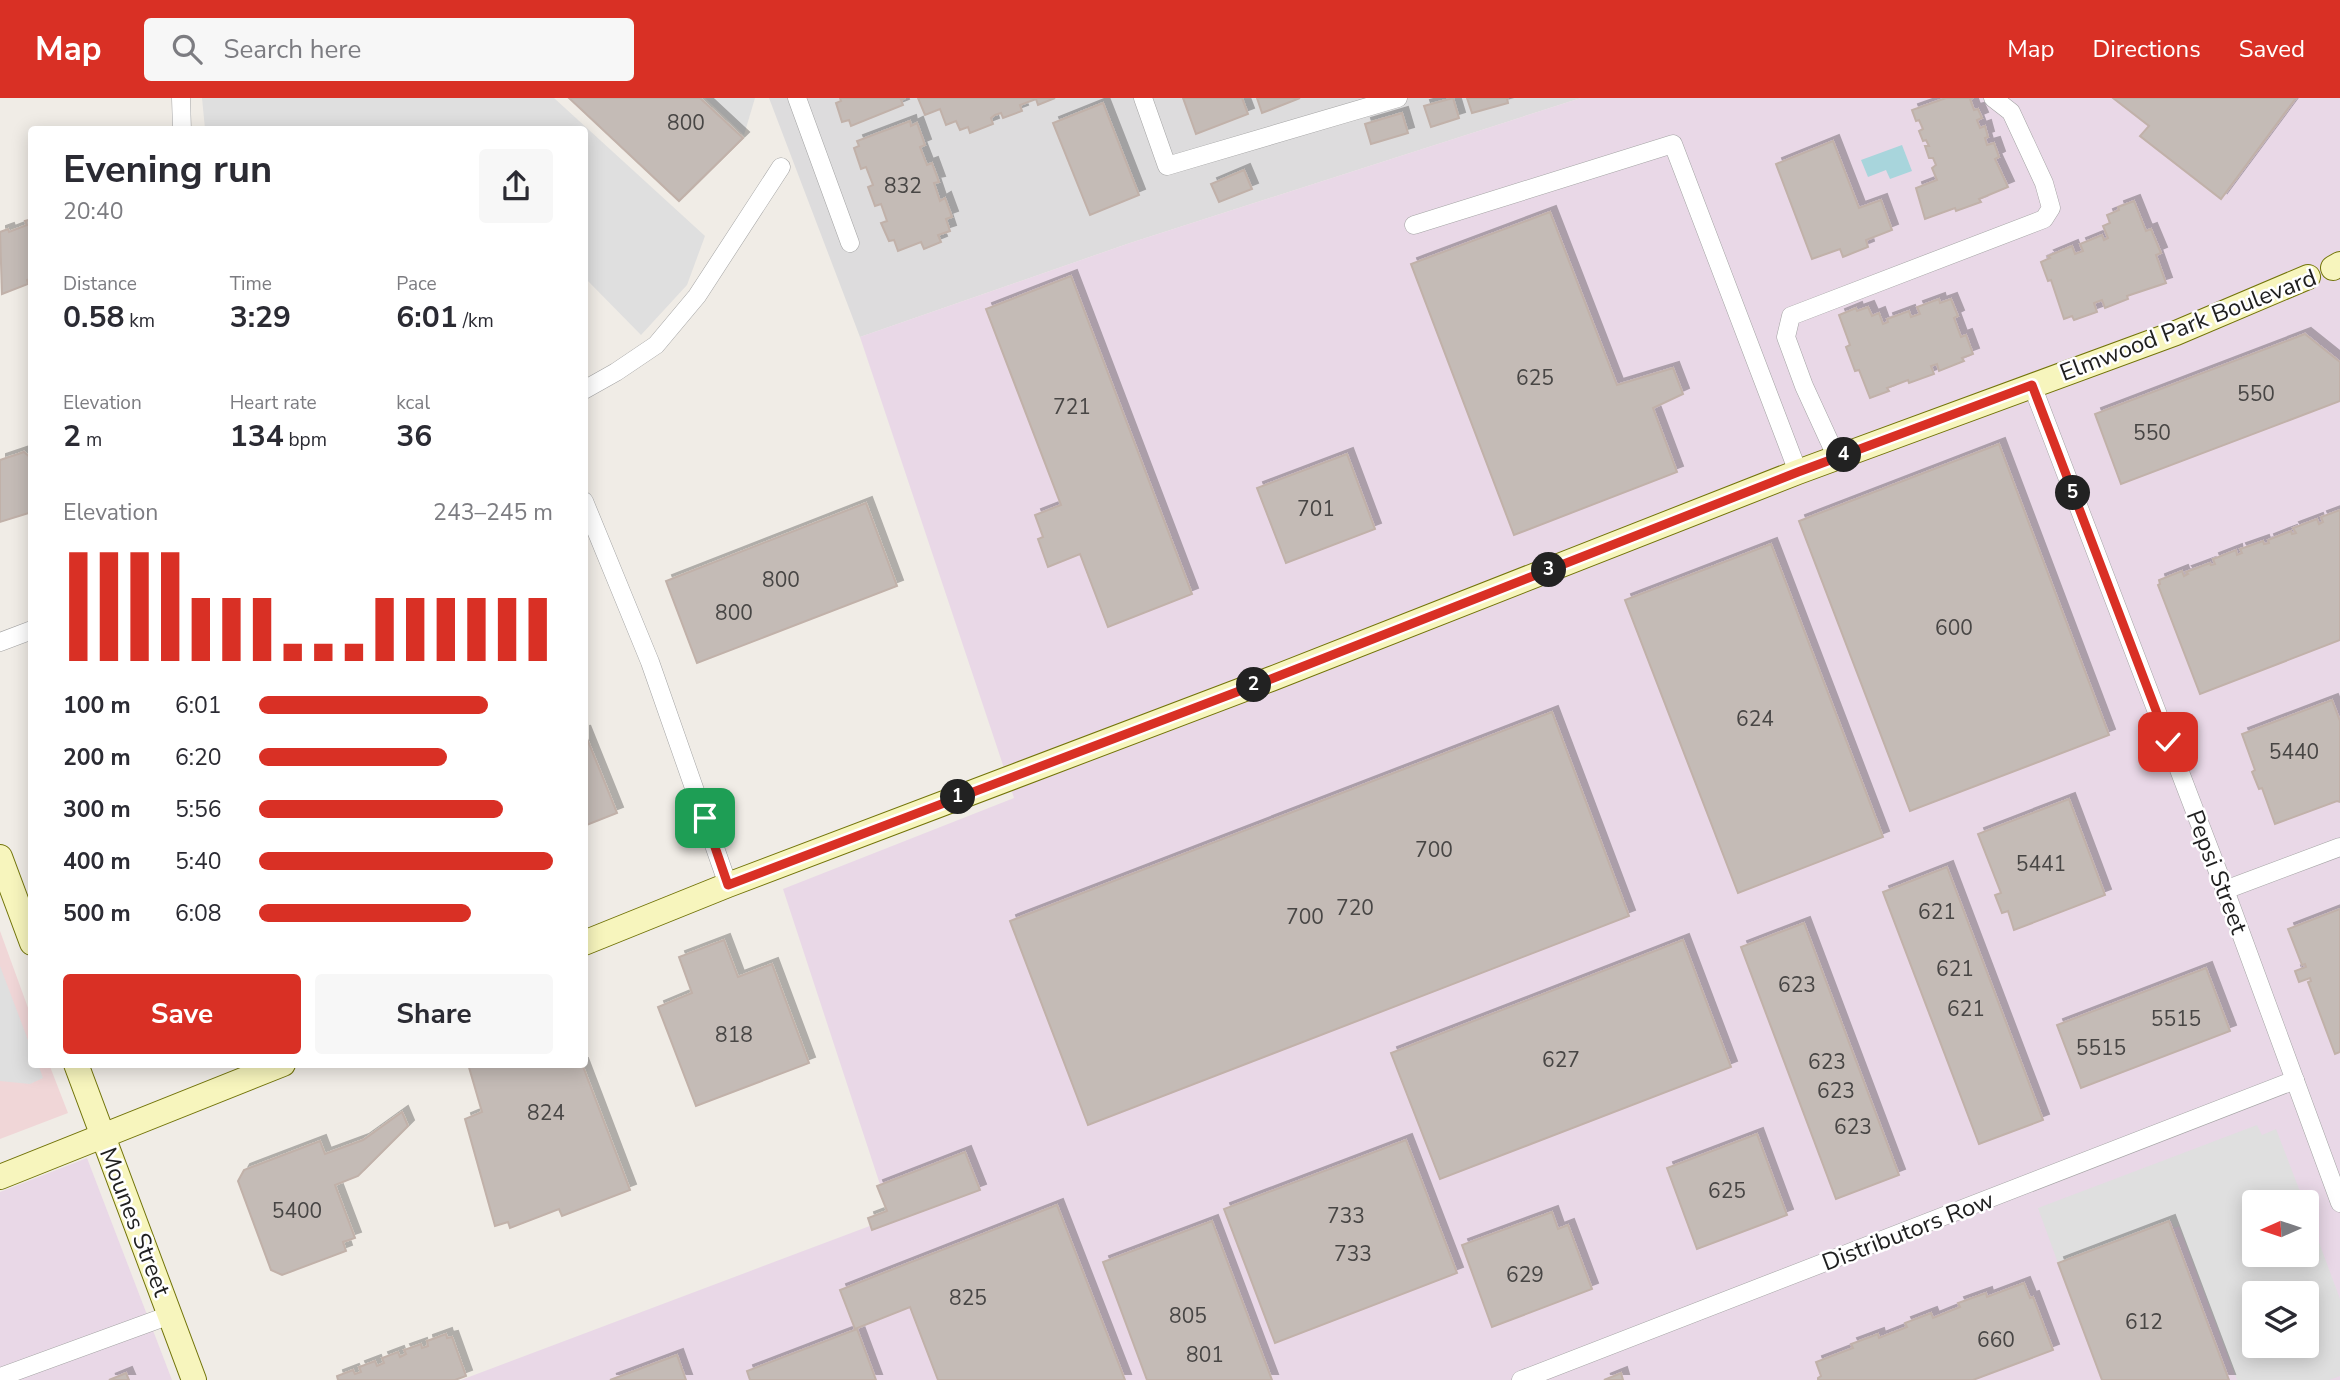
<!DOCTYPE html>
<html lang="en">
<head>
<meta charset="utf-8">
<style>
  :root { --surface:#fff; --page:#f7f7f7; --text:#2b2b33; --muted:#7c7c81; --accent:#d93025 }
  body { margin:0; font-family:"Nunito Sans",sans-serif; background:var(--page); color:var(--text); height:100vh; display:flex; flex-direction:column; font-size:26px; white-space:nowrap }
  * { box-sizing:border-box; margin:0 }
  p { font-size:23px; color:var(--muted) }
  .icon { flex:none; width:38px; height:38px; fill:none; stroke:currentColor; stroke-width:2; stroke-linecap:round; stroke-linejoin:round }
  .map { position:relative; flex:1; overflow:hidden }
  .panel { position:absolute; left:28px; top:28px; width:560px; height:942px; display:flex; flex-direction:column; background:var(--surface); border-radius:7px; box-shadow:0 4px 18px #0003 }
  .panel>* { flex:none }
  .needle { width:46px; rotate:267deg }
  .tools { position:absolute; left:2242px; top:1092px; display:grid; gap:14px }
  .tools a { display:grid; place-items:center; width:77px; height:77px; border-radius:7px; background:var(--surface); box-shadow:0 4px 18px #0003; font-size:35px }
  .pin { position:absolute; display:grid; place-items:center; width:60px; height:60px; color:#fff; margin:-30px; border-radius:14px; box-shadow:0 4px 10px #0006 }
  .km { position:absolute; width:35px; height:35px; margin:-18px; border-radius:50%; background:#222; color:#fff; font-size:19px; line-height:35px; text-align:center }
  .round { display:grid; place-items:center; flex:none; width:74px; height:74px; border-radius:7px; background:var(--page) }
  .overview { display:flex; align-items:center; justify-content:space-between; height:119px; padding:0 35px }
  h1 { font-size:38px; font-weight:700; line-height:52px }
  .figures { display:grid; grid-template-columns:repeat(3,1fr); gap:10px; height:119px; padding:7px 35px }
  .figures div { display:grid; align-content:center }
  .figures b { font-size:30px; font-weight:700 }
  .figures small { font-size:19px; font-weight:400 }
  .figures p { font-size:19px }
  .chart { height:196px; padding:14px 35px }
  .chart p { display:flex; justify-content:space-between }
  .chart svg { width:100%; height:126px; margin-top:7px; stroke:var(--accent); stroke-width:6 }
  .cta { display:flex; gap:14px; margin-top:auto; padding:14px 35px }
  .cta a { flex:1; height:80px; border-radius:7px; background:var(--accent); color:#fff; font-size:28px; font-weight:700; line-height:80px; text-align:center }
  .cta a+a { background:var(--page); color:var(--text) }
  ul { padding:0 35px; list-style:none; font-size:23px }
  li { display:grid; grid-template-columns:112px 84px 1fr; align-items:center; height:52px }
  li i { height:18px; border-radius:9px; background:var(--accent) }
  header { display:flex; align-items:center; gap:42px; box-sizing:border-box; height:98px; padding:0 35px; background:var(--accent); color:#fff }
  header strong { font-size:33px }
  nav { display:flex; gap:38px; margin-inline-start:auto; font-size:24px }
  .search { width:490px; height:63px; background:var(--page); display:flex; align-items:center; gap:18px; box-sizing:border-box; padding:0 24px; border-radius:7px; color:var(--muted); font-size:26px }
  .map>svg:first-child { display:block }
  .residential { fill:#dddcdd }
  .commercial { fill:#f0d6d7 }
  .industrial { fill:#e9d8e7; fill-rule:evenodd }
  .parking { fill:#dfdfdf; fill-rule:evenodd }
  .water { fill:#a8d5dc }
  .building { fill:#c4bbb6; stroke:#c1b1a9; stroke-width:2; filter:url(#shadow) }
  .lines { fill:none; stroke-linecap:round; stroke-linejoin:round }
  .street-casing { stroke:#a3a3a3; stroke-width:19 }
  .secondary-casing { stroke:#727409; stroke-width:26 }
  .street { stroke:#fff; stroke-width:18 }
  .secondary { stroke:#f7f5bd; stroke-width:24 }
  .route-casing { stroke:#fff; stroke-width:14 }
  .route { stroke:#d93025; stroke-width:9 }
  .labels { text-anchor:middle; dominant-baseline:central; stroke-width:5; stroke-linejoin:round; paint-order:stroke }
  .number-label { font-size:21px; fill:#484645 }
  .street-label { font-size:24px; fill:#1f1f1f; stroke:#fff }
</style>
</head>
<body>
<header>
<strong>Map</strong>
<div class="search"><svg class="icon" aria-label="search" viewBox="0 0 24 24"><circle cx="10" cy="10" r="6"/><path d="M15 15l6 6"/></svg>Search here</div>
<nav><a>Map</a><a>Directions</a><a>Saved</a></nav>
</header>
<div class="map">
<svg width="2340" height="1282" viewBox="0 0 2340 1282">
  <defs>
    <filter id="shadow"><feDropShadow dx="6" dy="-6" stdDeviation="0" flood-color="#0004"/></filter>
  </defs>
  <rect width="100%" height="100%" fill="#f0ece6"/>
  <!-- residential -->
  <polygon class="residential" points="769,0 1581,0 1130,145 860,239"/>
  <!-- commercial -->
  <polygon class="commercial" points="0,833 31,918 32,966 49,966 68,1015 0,1041"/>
  <!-- industrial -->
  <g class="industrial">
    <path d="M1581,0H2340V1282H461L891,1120L783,791L1014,700L860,239L1130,145ZM2254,1104H2306V1157H2254ZM2254,1195H2306V1248H2254Z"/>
    <polygon points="87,1060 172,1282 0,1282 0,1094"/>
  </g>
  <!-- parking -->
  <g class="parking">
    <polygon points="202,0 554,0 705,138 687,187 641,237 586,181 585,182 584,32 205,31"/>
    <polygon points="705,0 755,0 744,37"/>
    <polygon points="0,868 31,950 32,966 38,966 43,980 30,986 0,983"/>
    <path d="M2257,1027L2262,1037L2276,1031L2304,1104H2254V1157H2306L2307,1112L2340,1201V1278L2329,1282H2237L2179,1128L2174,1130L2171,1123L2058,1165L2038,1110ZM2254,1195H2306V1248H2254Z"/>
  </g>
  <!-- water -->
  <polygon class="water" points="1902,47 1912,73 1890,81 1886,72 1868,79 1861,62"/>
  <!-- building -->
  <g class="building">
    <polygon points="569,0 700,0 743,40 679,103"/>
    <polygon points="840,0 905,0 901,2 903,7 851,28 849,22 842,24 836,5 841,3"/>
    <polygon points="918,0 1055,0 1038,7 1036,1 1020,7 1022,13 1003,20 1001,15 995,17 991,20 993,26 970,35 968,29 960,32 956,23 946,27 940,11 925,17"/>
    <polygon points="1183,0 1242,0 1248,16 1196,36"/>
    <polygon points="1257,0 1300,0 1262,15"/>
    <polygon points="1453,0 1459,20 1431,29 1424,8"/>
    <polygon points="1467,0 1507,0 1508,5 1472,15"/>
    <polygon points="1946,0 1973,0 1970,1 1974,12 1978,11 1982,20 1977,22 1980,30 1985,28 1988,39 1985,40 1987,47 1994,45 1999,59 1995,61 2008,89 1979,101 1981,104 1956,113 1955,110 1925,121 1916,90 1937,82 1932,70 1936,67 1933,60 1929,60 1925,48 1929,48 1926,42 1923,43 1919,33 1923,31 1919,22 1916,23 1912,12"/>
    <polygon points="2113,0 2296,0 2221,101 2140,38 2149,28"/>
    <polygon points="1103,5 1139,97 1090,117 1053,25"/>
    <polygon points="1402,15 1408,35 1371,46 1365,26"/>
    <polygon points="910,23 911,28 917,25 925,47 920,49 927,67 932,65 939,84 934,85 940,103 945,100 952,119 946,121 950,133 938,137 941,144 924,151 921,144 898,153 894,142 889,143 881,125 887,123 881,106 875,108 868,89 873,87 866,69 861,71 854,50 859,48 857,43"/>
    <polygon points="1833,43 1859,110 1881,102 1892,132 1866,142 1868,149 1843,159 1840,151 1812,161 1776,66"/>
    <polygon points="1244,72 1252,91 1219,104 1211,86"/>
    <polygon points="2134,103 2146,133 2151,131 2161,155 2156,157 2166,185 2127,198 2128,201 2105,210 2102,202 2094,205 2097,214 2074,222 2072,218 2064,221 2051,182 2048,183 2041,164 2050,160 2048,158 2072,148 2075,156 2083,153 2080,146 2102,137 2104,142 2108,140 2103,128 2110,125 2107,117 2119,112 2118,109"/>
    <polygon points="1550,114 1617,287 1673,270 1683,296 1653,310 1677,374 1514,437 1411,166"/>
    <polygon points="32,121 32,180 27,182 28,186 2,196 0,134 8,131 9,134 27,127 25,123"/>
    <polygon points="1071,178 1192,496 1108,529 1080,456 1048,469 1038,441 1043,439 1035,417 1061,407 986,211"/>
    <polygon points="1939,201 1940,205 1951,201 1958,218 1954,220 1961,239 1966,237 1973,256 1962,260 1964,263 1939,273 1937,266 1931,268 1934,276 1909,285 1908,282 1887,290 1889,293 1870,300 1859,272 1855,273 1846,249 1850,247 1839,217 1856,210 1857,213 1868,209 1872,218 1879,215 1883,226 1888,224 1887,221 1909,213 1911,219 1920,216 1917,209"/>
    <polygon points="2305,236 2340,264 2340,303 2121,386 2095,316"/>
    <polygon points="1999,346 2109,637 1910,713 1799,423"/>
    <polygon points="24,354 32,361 32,414 0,424 0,362"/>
    <polygon points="1347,356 1375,431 1286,465 1257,390"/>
    <polygon points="866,405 897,488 697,565 666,483"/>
    <polygon points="2340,412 2340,542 2200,596 2158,487 2160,486 2159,482 2182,473 2184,478 2188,476 2186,474 2210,465 2211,467 2215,466 2213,461 2236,452 2237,457 2242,455 2240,451 2263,443 2264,446 2269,445 2268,442 2291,433 2292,436 2296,435 2293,430 2317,421 2319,426 2323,424 2321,419"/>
    <polygon points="1771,446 1883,739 1738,795 1625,502"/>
    <polygon points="2332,602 2340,623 2340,704 2337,703 2275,726 2262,690 2259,691 2252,674 2255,672 2242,636"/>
    <polygon points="1552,614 1629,818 1088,1027 1010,823"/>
    <polygon points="584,633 617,715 584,728"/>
    <polygon points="2069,701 2105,797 2014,832 2008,813 2002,815 1995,797 2001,795 1978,736"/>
    <polygon points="1947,769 2043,1022 1979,1046 1883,794"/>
    <polygon points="2340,811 2340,954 2335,956 2308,884 2311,883 2310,880 2299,884 2295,873 2306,869 2305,866 2302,867 2288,831"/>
    <polygon points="1804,825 1899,1077 1836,1101 1741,849"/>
    <polygon points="724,842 738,879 772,866 809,965 696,1008 658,909 692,895 679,859"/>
    <polygon points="1683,842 1731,969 1440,1081 1391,955"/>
    <polygon points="2206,870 2230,933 2081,990 2057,927"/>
    <polygon points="468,966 582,966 630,1092 562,1118 559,1111 510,1130 508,1124 495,1128 465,1021 482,1014"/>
    <polygon points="402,1014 408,1028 358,1078 335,1087 355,1140 343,1144 346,1153 282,1177 271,1172 238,1083 244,1072 320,1043 325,1056 363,1042"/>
    <polygon points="1757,1036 1787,1117 1697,1151 1667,1070"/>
    <polygon points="1406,1042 1457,1175 1275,1245 1224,1111"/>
    <polygon points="965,1054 980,1092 872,1132 868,1120 887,1113 877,1088"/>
    <polygon points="1057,1107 1125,1282 938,1282 910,1209 855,1231 840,1192"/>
    <polygon points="1552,1114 1558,1131 1568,1127 1592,1191 1492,1229 1462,1147"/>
    <polygon points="1212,1123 1272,1282 1147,1282 1103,1164"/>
    <polygon points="2169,1123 2229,1282 2102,1282 2058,1165"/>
    <polygon points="2024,1185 2030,1200 2033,1199 2053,1252 1973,1282 1818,1282 1818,1280 1821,1278 1816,1264 1853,1250 1851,1246 1878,1236 1879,1240 1907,1229 1905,1225 1931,1215 1933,1220 1960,1209 1958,1205 1986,1195 1987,1199"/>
    <polygon points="857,1231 876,1282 750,1282 747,1273"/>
    <polygon points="446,1236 447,1240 452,1239 466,1278 455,1282 338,1282 337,1278 353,1272 355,1276 361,1274 359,1269 375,1263 377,1268 384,1265 382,1260 398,1254 400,1259 406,1256 404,1252 421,1246 422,1250 428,1248 427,1243"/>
    <polygon points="677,1257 686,1282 610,1282"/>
    <polygon points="126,1275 129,1282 109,1282"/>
    <polygon points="1621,1275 1623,1282 1604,1282"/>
  </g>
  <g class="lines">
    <defs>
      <g id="street">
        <polyline points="181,0 182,32"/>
        <polyline points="797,0 850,145"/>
        <polyline points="1143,0 1167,68 1398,0"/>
        <polyline points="1414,127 1673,46 1798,374"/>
        <polyline points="2032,287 2225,792 2340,1105"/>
        <polyline points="584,292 616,274 656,247 697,198 781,69"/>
        <polyline points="1837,360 1804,288 1786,239 1791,218 2044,121 2051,110 2044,85 2011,14 1993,0"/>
        <polyline points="584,403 650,564 728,787"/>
        <polyline points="0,544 32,532"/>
        <polyline points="2225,792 2340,749"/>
        <polyline points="0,1279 170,1217"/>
        <polyline points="1521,1282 2295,982"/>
      </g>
      <g id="secondary">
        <polyline points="2333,170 2340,166"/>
        <polyline points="0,759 32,845"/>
        <polyline points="584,845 728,787 1271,581 1798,374 2176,235 2308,179"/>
        <polyline points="76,966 194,1282"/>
        <polyline points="0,1079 283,966"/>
      </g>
    </defs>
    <!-- street casing -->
    <use href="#street" class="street-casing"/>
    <!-- secondary casing -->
    <use href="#secondary" class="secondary-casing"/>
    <!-- street -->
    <use href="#street" class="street"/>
    <!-- secondary -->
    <use href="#secondary" class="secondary"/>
  </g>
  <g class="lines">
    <defs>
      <polyline id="route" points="705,720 728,787 1271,581 1798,374 2032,287 2168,644"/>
    </defs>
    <!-- route casing -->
    <use href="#route" class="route-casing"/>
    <!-- route -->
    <use href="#route" class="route"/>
  </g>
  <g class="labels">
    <!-- number labels -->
    <g class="number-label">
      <text x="686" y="25">800</text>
      <text x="903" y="88">832</text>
      <text x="1535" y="280">625</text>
      <text x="2256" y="296">550</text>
      <text x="1072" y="309">721</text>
      <text x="2152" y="335">550</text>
      <text x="1316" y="411">701</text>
      <text x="781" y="482">800</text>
      <text x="734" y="515">800</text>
      <text x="1954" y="530">600</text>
      <text x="1755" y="621">624</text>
      <text x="2294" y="654">5440</text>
      <text x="1434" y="752">700</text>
      <text x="2041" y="766">5441</text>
      <text x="1355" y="810">720</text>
      <text x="1937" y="814">621</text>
      <text x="1305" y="819">700</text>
      <text x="1955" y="871">621</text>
      <text x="1797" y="887">623</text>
      <text x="1966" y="911">621</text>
      <text x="2176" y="921">5515</text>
      <text x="734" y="937">818</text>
      <text x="2101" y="950">5515</text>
      <text x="1561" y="962">627</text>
      <text x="1827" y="964">623</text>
      <text x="1836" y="993">623</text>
      <text x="546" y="1015">824</text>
      <text x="1853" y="1029">623</text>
      <text x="1727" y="1093">625</text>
      <text x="297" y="1113">5400</text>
      <text x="1346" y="1118">733</text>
      <text x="1353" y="1156">733</text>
      <text x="1525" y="1177">629</text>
      <text x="968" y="1200">825</text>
      <text x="1188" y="1218">805</text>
      <text x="2144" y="1224">612</text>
      <text x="1996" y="1242">660</text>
      <text x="1205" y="1257">801</text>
    </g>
    <!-- street labels -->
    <g class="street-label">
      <text transform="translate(2188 227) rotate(-21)">Elmwood Park Boulevard</text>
      <text transform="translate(2217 774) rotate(69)">Pepsi Street</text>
      <text transform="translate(135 1124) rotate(69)">Mounes Street</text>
      <text transform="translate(1908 1133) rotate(-21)">Distributors Row</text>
    </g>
  </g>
</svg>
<div class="tools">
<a><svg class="needle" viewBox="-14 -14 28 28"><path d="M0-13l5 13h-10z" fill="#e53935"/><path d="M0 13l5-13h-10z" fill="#7c7c81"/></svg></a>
<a><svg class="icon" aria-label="layers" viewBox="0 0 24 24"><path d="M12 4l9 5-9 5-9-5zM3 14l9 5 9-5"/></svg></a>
</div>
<div class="pin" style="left:705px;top:720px;background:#1e9e55"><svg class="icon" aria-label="arrive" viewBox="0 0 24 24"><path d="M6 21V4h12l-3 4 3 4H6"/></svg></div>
<div class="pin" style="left:2168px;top:644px;background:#d93025"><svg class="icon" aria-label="check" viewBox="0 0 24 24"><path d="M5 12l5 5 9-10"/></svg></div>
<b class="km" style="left:958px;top:699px">1</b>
<b class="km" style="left:1254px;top:587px">2</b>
<b class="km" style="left:1549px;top:472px">3</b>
<b class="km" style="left:1844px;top:357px">4</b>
<b class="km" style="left:2073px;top:395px">5</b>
<section class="panel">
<div class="overview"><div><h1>Evening run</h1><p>20:40</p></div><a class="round"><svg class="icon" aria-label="share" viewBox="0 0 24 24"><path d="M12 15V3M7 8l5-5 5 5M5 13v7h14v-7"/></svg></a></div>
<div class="figures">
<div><p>Distance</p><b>0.58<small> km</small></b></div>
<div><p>Time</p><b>3:29</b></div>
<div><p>Pace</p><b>6:01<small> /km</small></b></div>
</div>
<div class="figures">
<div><p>Elevation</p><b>2<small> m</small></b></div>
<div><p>Heart rate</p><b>134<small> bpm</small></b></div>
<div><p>kcal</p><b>36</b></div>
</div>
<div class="chart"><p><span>Elevation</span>243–245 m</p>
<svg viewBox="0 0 160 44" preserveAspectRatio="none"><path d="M5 44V6M15 44V6M25 44V6M35 44V6M45 44V22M55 44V22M65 44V22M75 44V38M85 44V38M95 44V38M105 44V22M115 44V22M125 44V22M135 44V22M145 44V22M155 44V22"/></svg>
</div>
<ul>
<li><b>100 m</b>6:01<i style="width:78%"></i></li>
<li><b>200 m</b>6:20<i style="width:64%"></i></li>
<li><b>300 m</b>5:56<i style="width:83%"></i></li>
<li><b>400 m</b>5:40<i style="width:100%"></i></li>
<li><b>500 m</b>6:08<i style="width:72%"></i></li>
</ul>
<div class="cta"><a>Save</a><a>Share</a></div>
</section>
</div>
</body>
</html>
